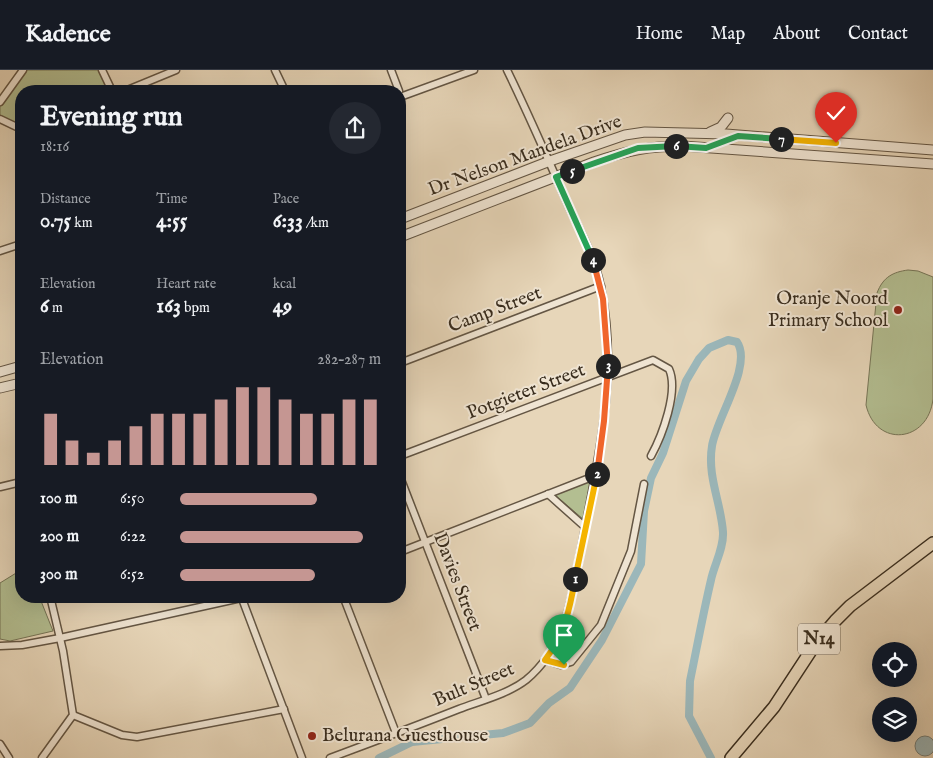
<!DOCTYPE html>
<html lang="en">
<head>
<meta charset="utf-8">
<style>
  :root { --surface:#171b24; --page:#242831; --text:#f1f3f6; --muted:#9ea1a6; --line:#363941; --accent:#c59692 }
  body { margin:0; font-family:"IM FELL English",serif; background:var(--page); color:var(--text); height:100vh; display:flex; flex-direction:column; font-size:19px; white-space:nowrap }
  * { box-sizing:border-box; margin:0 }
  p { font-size:16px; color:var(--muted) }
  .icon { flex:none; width:28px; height:28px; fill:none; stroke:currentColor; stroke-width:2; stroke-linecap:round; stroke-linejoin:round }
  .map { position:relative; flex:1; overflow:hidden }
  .details { position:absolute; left:15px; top:15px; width:391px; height:518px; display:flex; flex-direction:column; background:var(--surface); border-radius:20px; box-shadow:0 5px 20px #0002 }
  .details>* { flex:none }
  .controls { position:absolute; left:872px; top:572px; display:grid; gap:10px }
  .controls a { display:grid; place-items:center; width:45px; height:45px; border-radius:50%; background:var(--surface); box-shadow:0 5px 20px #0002; font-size:25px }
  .pin { position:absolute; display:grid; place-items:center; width:42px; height:42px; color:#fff; margin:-51px -21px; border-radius:50% 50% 50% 0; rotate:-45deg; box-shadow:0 0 5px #0007 }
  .pin .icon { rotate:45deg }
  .km { position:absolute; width:25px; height:25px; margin:-12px; border-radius:50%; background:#222; color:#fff; font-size:14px; line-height:25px; text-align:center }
  .round { display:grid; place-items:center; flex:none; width:52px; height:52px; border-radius:26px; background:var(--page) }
  .headline { display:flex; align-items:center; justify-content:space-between; height:85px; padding:0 25px }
  h1 { font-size:28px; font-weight:700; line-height:38px }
  .figures { display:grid; grid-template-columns:repeat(3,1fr); gap:8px; height:85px; padding:5px 25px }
  .figures div { display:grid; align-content:center }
  .figures b { font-size:21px; font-weight:700 }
  .figures small { font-size:14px; font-weight:400 }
  .figures p { font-size:14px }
  .chart { height:140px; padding:10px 25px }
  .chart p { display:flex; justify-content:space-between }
  .chart svg { width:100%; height:90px; margin-top:5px; stroke:var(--accent); stroke-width:6 }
  ul { padding:0 25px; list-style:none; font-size:16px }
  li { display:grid; grid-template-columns:80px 60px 1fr; align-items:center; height:38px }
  li i { height:12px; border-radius:6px; background:var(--accent) }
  header { display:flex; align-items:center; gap:30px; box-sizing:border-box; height:70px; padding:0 25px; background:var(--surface); border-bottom:1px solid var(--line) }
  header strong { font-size:24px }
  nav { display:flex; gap:28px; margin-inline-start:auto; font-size:18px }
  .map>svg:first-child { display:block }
  .green { fill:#b3be91; stroke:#767557 }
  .water { fill:#9bb7ba; stroke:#737f7b }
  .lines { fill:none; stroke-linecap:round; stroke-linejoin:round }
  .canal { stroke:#9bb7ba; stroke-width:8 }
  .minor-casing { stroke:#645644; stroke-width:9 }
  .tertiary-casing { stroke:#645644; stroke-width:11 }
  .trunk-casing { stroke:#382c1d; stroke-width:14 }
  .minor { stroke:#efe4d2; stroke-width:6 }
  .tertiary { stroke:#efe4d2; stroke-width:9 }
  .trunk { stroke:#e7d6b9; stroke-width:11 }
  .split-1-casing { stroke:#fff; stroke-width:10 }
  .split-2-casing { stroke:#fff; stroke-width:10 }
  .split-3-casing { stroke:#fff; stroke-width:10 }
  .split-4-casing { stroke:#fff; stroke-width:10 }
  .split-5-casing { stroke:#fff; stroke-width:10 }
  .split-6-casing { stroke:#fff; stroke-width:10 }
  .split-7-casing { stroke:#fff; stroke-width:10 }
  .split-8-casing { stroke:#fff; stroke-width:10 }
  .split-1 { stroke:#f5b400; stroke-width:6 }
  .split-2 { stroke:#f5b400; stroke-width:6 }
  .split-3 { stroke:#f0652b; stroke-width:6 }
  .split-4 { stroke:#f0652b; stroke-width:6 }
  .split-5 { stroke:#22a559; stroke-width:6 }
  .split-6 { stroke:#22a559; stroke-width:6 }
  .split-7 { stroke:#22a559; stroke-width:6 }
  .split-8 { stroke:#f5b400; stroke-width:6 }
  .poi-dot { fill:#8f2418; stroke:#efe4d2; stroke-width:2 }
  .labels { text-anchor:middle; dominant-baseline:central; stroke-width:4; stroke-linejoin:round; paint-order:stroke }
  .shield { fill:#efe4d2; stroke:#6f6353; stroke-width:1 }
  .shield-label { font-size:18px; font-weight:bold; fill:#382c1d }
  .street-label { font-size:19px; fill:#382c1d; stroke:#efe4d2 }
  .poi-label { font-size:19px; fill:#382c1d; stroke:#efe4d2; text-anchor:end }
</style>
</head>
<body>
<header>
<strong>Kadence</strong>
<nav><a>Home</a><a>Map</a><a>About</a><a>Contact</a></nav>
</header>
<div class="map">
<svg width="933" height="688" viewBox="0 0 933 688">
  <rect width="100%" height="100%" fill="#e7d6b9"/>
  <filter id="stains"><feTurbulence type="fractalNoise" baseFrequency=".004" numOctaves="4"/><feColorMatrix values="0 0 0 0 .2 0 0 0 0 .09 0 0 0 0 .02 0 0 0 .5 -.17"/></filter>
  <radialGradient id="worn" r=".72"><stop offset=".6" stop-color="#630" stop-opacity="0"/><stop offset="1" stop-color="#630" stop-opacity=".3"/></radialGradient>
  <!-- green -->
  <g class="green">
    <polygon points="24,0 99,0 109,21 21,21 21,60 0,47 0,34"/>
    <path d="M908,200L918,201L933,207V329C928,373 876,378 866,335L877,223C883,207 893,202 908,200Z"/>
    <polygon points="591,408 583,449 554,424"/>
    <polygon points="21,500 21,526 39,526 53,561 10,571 0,569 0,513"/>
  </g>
  <!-- water -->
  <circle class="water" cx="925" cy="676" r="10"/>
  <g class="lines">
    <!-- canal -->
    <path class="canal" d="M379,688L412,672L503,663L530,653L549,633L570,618L602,570L641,494L644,441L651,408L663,383L686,311L699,289L709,278L728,270L737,272C753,295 716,349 712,376C707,406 721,433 723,462C724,478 714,495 711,510C703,544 697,577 690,611L689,646L711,688"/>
    <defs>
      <g id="minor">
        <polyline points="102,0 112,21"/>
        <polyline points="275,0 285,21"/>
        <polyline points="391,0 399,21"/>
        <polyline points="125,21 176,0"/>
        <polyline points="400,27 474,0"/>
        <polyline points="0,32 23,0"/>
        <polyline points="0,49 21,59"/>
        <polyline points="0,181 21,174"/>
        <polyline points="400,293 601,216"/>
        <path d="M400,386L653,290L669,299C679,321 662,366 651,386"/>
        <polyline points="400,407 486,629"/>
        <polyline points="0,417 21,412"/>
        <polyline points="548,424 585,457"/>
        <polyline points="400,482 597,405"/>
        <polyline points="241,526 302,688"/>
        <polyline points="343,526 396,663"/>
        <polyline points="0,576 22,575 60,568 250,526"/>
        <polyline points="545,590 561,595 571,592 601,555 631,481 644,414"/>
        <polyline points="73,645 122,665 137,667 284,639"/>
        <polyline points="0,674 9,688"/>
        <polyline points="42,688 73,645 63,581 50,526"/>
        <path d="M330,688C373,672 416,656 459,639C480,631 508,624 526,610C568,575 572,524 582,474C598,389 619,304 601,218C596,190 581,163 569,137C549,91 529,45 507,0"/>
      </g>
      <g id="tertiary">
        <polyline points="710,62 721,57 728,48"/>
        <polyline points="400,149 550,91 625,65 645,62 726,64 933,80"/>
        <path d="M400,167L594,92C626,81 649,76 683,76L933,94"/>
        <polyline points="0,302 21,296"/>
        <polyline points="0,318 21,313"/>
      </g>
      <polyline id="trunk" points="731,688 774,637 816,573 835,551 850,536 933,473"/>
    </defs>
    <!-- minor casing -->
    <use href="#minor" class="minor-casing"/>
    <!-- tertiary casing -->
    <use href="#tertiary" class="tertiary-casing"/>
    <!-- trunk casing -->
    <use href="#trunk" class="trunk-casing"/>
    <!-- minor -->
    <use href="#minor" class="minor"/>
    <!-- tertiary -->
    <use href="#tertiary" class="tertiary"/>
    <!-- trunk -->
    <use href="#trunk" class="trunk"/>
  </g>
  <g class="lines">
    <defs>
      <path id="split-1" d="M564,595L545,590C564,565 570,539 575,509"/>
      <polyline id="split-2" points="575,509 597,404"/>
      <polyline id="split-3" points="597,404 604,351 608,296"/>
      <polyline id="split-4" points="593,190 603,229 608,296"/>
      <polyline id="split-5" points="572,101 556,107 593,190"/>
      <polyline id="split-6" points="572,101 638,78 676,76"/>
      <polyline id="split-7" points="676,76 706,78 738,66 781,69"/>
      <polyline id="split-8" points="781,69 836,73"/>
    </defs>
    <!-- split-1 casing -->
    <use href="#split-1" class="split-1-casing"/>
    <!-- split-2 casing -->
    <use href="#split-2" class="split-2-casing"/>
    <!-- split-3 casing -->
    <use href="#split-3" class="split-3-casing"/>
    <!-- split-4 casing -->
    <use href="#split-4" class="split-4-casing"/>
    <!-- split-5 casing -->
    <use href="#split-5" class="split-5-casing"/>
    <!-- split-6 casing -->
    <use href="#split-6" class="split-6-casing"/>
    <!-- split-7 casing -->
    <use href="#split-7" class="split-7-casing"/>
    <!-- split-8 casing -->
    <use href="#split-8" class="split-8-casing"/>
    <!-- split-1 -->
    <use href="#split-1" class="split-1"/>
    <!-- split-2 -->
    <use href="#split-2" class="split-2"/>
    <!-- split-3 -->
    <use href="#split-3" class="split-3"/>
    <!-- split-4 -->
    <use href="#split-4" class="split-4"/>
    <!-- split-5 -->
    <use href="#split-5" class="split-5"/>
    <!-- split-6 -->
    <use href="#split-6" class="split-6"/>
    <!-- split-7 -->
    <use href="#split-7" class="split-7"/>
    <!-- split-8 -->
    <use href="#split-8" class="split-8"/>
  </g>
  <!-- markers -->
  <g class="poi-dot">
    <circle cx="898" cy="240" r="5"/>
    <circle cx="312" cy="666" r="5"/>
  </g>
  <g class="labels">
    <!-- shield labels -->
    <rect class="shield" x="798" y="553.5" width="42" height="31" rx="4"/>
    <g class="shield-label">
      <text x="819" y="569">N14</text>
    </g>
    <!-- street labels -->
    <g class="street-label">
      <text transform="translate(525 86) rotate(-20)">Dr Nelson Mandela Drive</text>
      <text transform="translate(495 240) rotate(-21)">Camp Street</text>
      <text transform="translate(526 322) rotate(-21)">Potgieter Street</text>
      <text transform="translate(457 512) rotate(69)">Davies Street</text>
      <text transform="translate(474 615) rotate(-23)">Bult Street</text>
    </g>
    <!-- poi labels -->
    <g class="poi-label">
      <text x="888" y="229">Oranje Noord<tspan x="888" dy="22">Primary School</tspan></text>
      <text x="322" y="666" text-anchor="start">Belurana Guesthouse</text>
    </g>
  </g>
  <rect width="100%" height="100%" filter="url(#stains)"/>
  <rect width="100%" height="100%" fill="url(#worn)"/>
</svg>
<div class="controls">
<a><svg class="icon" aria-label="locate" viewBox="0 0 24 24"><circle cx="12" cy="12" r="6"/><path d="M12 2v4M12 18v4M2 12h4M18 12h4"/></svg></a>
<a><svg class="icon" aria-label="layers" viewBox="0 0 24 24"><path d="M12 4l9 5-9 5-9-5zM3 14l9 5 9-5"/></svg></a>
</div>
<div class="pin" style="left:564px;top:595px;background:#1e9e55"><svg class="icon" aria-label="arrive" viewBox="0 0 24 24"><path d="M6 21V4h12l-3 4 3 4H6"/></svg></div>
<div class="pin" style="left:836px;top:73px;background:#d93025"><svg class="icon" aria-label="check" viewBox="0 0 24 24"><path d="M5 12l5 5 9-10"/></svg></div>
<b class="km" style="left:575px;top:509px">1</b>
<b class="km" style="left:597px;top:404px">2</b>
<b class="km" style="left:608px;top:296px">3</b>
<b class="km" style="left:593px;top:190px">4</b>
<b class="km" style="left:572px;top:101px">5</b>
<b class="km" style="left:676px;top:76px">6</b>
<b class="km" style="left:781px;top:69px">7</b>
<section class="details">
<div class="headline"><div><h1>Evening run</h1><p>18:16</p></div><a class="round"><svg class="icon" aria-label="share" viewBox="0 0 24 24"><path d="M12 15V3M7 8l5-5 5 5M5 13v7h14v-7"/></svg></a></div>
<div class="figures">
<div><p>Distance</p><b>0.75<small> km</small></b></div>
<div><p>Time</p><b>4:55</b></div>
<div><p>Pace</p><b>6:33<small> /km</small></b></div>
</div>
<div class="figures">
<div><p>Elevation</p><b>6<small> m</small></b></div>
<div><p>Heart rate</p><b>163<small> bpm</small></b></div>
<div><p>kcal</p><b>49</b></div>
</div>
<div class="chart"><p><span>Elevation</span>282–287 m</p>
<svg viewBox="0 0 160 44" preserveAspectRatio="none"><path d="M5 44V19M15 44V32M25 44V38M35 44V32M45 44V25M55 44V19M65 44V19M75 44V19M85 44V12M95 44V6M105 44V6M115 44V12M125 44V19M135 44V19M145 44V12M155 44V12"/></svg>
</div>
<ul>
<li><b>100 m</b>6:50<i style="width:68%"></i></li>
<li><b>200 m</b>6:22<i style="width:91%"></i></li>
<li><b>300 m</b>6:52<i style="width:67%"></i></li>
</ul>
</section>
</div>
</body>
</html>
